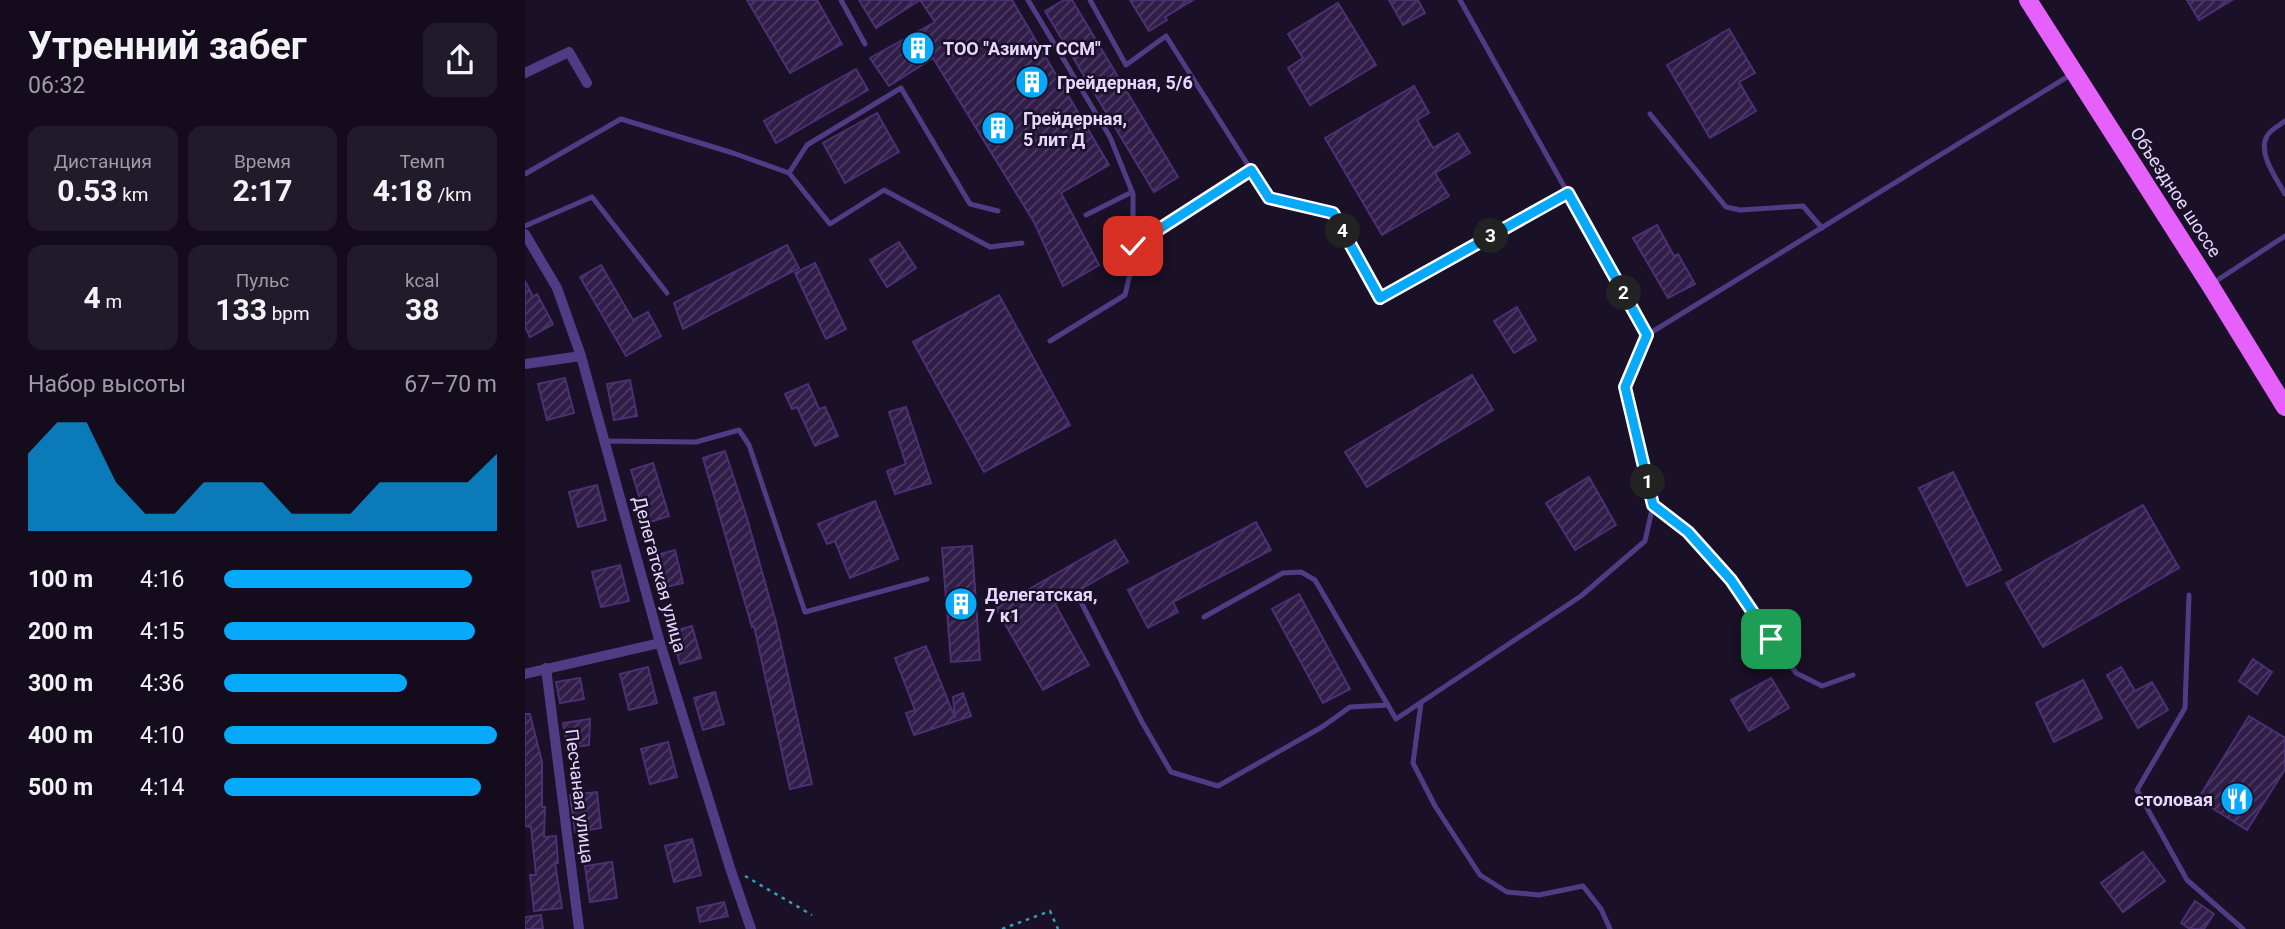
<!DOCTYPE html>
<html lang="ru">
<head>
<meta charset="utf-8">
<style>
  :root { --surface:#140c1d; --page:#211a2a; --text:#f1f3f6; --muted:#9d9ba4; --accent:#07a9fa }
  body { margin:0; font-family:Roboto,sans-serif; background:var(--page); color:var(--text); height:100vh; display:flex; flex-direction:column; font-size:26px; white-space:nowrap }
  * { box-sizing:border-box; margin:0 }
  p { font-size:23px; color:var(--muted) }
  .icon { flex:none; width:38px; height:38px; fill:none; stroke:currentColor; stroke-width:2; stroke-linecap:round; stroke-linejoin:round }
  .map { position:relative; flex:1; overflow:hidden }
  .side { display:flex; flex-direction:column; background:var(--surface); width:525px }
  .side>* { flex:none }
  .pin { position:absolute; display:grid; place-items:center; width:60px; height:60px; color:#fff; margin:-30px; border-radius:14px; box-shadow:0 4px 10px #0006 }
  .km { position:absolute; width:35px; height:35px; margin:-18px; border-radius:50%; background:#222; color:#fff; font-size:19px; line-height:35px; text-align:center }
  .round { display:grid; place-items:center; flex:none; width:74px; height:74px; border-radius:14px; background:var(--page) }
  .headline { display:flex; align-items:center; justify-content:space-between; height:119px; padding:0 28px }
  h1 { font-size:38px; font-weight:700; line-height:52px }
  .figures { display:grid; grid-template-columns:repeat(3,1fr); gap:10px; height:119px; padding:7px 28px }
  .figures div { display:grid; align-content:center; border-radius:14px; background:var(--page); text-align:center }
  .figures b { font-size:30px; font-weight:700 }
  .figures small { font-size:19px; font-weight:400 }
  .figures p { font-size:19px }
  .chart { height:196px; padding:14px 28px }
  .chart p { display:flex; justify-content:space-between }
  .chart svg { width:100%; height:126px; margin-top:7px; fill:var(--accent); opacity:.7 }
  ul { padding:0 28px; list-style:none; font-size:23px }
  li { display:grid; grid-template-columns:112px 84px 1fr; align-items:center; height:52px }
  li i { height:18px; border-radius:9px; background:var(--accent) }
  main { display:flex; flex:1; min-height:0 }
  .map>svg:first-child { display:block }
  .building { fill:url(#building-hatch); stroke:#4d2f73; stroke-width:2 }
  .lines { fill:none; stroke-linecap:round; stroke-linejoin:round }
  .path { stroke:#32a0b7; stroke-width:2.5; stroke-dasharray:3.5 5; stroke-linecap:butt }
  .service { stroke:#503c85; stroke-width:5 }
  .minor { stroke:#503c85; stroke-width:10 }
  .primary { stroke:#e660fc; stroke-width:18 }
  .route-casing { stroke:#fff; stroke-width:14 }
  .route { stroke:#07a9fa; stroke-width:9 }
  .labels { text-anchor:middle; dominant-baseline:central; stroke-width:5; stroke-linejoin:round; paint-order:stroke }
  .poi-label { font-size:18px; font-weight:bold; fill:#e5d7fe; stroke:#1a1027; text-anchor:start }
  .street-label { font-size:18px; fill:#e5d7fe; stroke:#1a1027 }
</style>
</head>
<body>
<main>
<section class="side">
<div class="headline"><div><h1>Утренний забег</h1><p>06:32</p></div><a class="round"><svg class="icon" aria-label="share" viewBox="0 0 24 24"><path d="M12 15V3M7 8l5-5 5 5M5 13v7h14v-7"/></svg></a></div>
<div class="figures">
<div><p>Дистанция</p><b>0.53<small> km</small></b></div>
<div><p>Время</p><b>2:17</b></div>
<div><p>Темп</p><b>4:18<small> /km</small></b></div>
</div>
<div class="figures">
<div><b>4<small> m</small></b></div>
<div><p>Пульс</p><b>133<small> bpm</small></b></div>
<div><p>kcal</p><b>38</b></div>
</div>
<div class="chart"><p><span>Набор высоты</span>67–70 m</p>
<svg viewBox="0 0 160 44" preserveAspectRatio="none"><path d="M0 44V17L10 6L20 6L30 27L40 38L50 38L60 27L70 27L80 27L90 38L100 38L110 38L120 27L130 27L140 27L150 27L160 17V44z"/></svg>
</div>
<ul>
<li><b>100 m</b>4:16<i style="width:91%"></i></li>
<li><b>200 m</b>4:15<i style="width:92%"></i></li>
<li><b>300 m</b>4:36<i style="width:67%"></i></li>
<li><b>400 m</b>4:10<i style="width:100%"></i></li>
<li><b>500 m</b>4:14<i style="width:94%"></i></li>
</ul>
</section>
<div class="map">
<svg width="1760" height="929" viewBox="0 0 1760 929">
  <defs>
    <pattern id="building-hatch" width="6" height="6" patternUnits="userSpaceOnUse" patternTransform="scale(1.75)"><rect width="6" height="6" fill="#301d48"/><path d="M-1 1l2-2M0 6l6-6M5 7l2-2" fill="none" stroke="#4e3d63"/></pattern>
  </defs>
  <rect width="100%" height="100%" fill="#1a1027"/>
  <!-- building -->
  <g class="building">
    <polygon points="222,0 292,0 317,44 265,73"/>
    <polygon points="334,0 487,0 584,165 536,193 574,265 538,286 509,222 408,58 364,86 345,58 410,22 395,0 351,28"/>
    <polygon points="539,0 547,0 653,177 629,192 520,11"/>
    <polygon points="605,0 668,0 640,17 642,20 624,31"/>
    <polygon points="864,0 893,0 900,13 878,25"/>
    <polygon points="1662,0 1707,0 1674,20"/>
    <polygon points="813,3 851,65 785,105 763,68 778,58 763,34"/>
    <polygon points="1204,29 1230,73 1214,82 1231,111 1185,138 1142,65"/>
    <polygon points="331,69 343,90 251,143 239,121"/>
    <polygon points="889,86 904,113 892,120 908,148 933,133 945,153 910,173 924,196 857,235 800,138"/>
    <polygon points="352,113 374,152 320,183 298,143"/>
    <polygon points="1132,225 1149,256 1153,254 1170,284 1143,298 1108,238"/>
    <polygon points="374,242 391,268 362,287 345,260"/>
    <polygon points="262,245 274,268 158,329 149,303"/>
    <polygon points="290,263 321,329 301,339 270,273"/>
    <polygon points="76,265 108,320 123,312 136,336 101,356 55,277"/>
    <polygon points="0,281 8,297 12,294 28,324 5,337 0,327"/>
    <polygon points="474,295 545,425 459,472 388,342"/>
    <polygon points="992,307 1011,340 989,353 969,321"/>
    <polygon points="947,375 968,410 842,487 820,452"/>
    <polygon points="40,378 49,413 22,420 13,384"/>
    <polygon points="105,380 112,416 89,420 82,384"/>
    <polygon points="283,384 294,409 300,407 313,436 290,446 272,407 267,409 260,394"/>
    <polygon points="381,407 406,483 370,494 362,471 381,464 364,412"/>
    <polygon points="200,451 222,518 251,622 287,784 265,789 229,626 227,627 178,458"/>
    <polygon points="128,463 144,516 122,523 106,470"/>
    <polygon points="1428,472 1476,570 1442,586 1394,488"/>
    <polygon points="1064,477 1091,525 1050,550 1021,503"/>
    <polygon points="72,485 81,520 53,527 44,492"/>
    <polygon points="350,501 373,559 325,578 310,541 302,544 293,524"/>
    <polygon points="1618,505 1654,568 1518,647 1481,583"/>
    <polygon points="731,522 746,550 648,602 653,612 623,628 603,590"/>
    <polygon points="590,540 603,562 530,604 564,665 518,690 471,608"/>
    <polygon points="447,546 455,660 426,662 417,548"/>
    <polygon points="150,550 158,583 137,588 128,556"/>
    <polygon points="95,565 104,601 76,607 67,572"/>
    <polygon points="774,594 825,689 798,703 747,609"/>
    <polygon points="167,626 176,658 155,664 146,632"/>
    <polygon points="401,646 430,718 428,697 438,693 446,716 389,735 381,713 390,710 370,658"/>
    <polygon points="1728,659 1747,672 1732,694 1714,681"/>
    <polygon points="123,667 132,703 104,710 95,674"/>
    <polygon points="1596,667 1610,691 1627,682 1643,710 1613,728 1582,675"/>
    <polygon points="55,678 59,699 35,703 31,682"/>
    <polygon points="1246,678 1264,708 1224,731 1206,700"/>
    <polygon points="1558,680 1577,718 1529,742 1511,703"/>
    <polygon points="190,692 199,724 178,730 169,698"/>
    <polygon points="0,714 5,714 17,762 17,807 20,807 19,837 31,836 33,863 30,863 37,908 9,911 5,875 11,875 6,827 0,826"/>
    <polygon points="1724,716 1760,738 1760,769 1722,830 1673,799"/>
    <polygon points="65,719 64,745 42,748 38,723"/>
    <polygon points="143,742 152,777 125,784 116,749"/>
    <polygon points="72,792 76,828 50,832 45,795"/>
    <polygon points="167,839 176,875 149,882 140,846"/>
    <polygon points="1618,852 1640,881 1598,912 1576,883"/>
    <polygon points="87,862 92,898 65,902 60,866"/>
    <polygon points="1670,901 1689,914 1679,929 1665,929 1656,923"/>
    <polygon points="199,902 203,916 175,922 172,908"/>
    <polygon points="16,915 18,929 0,929 0,917"/>
  </g>
  <g class="lines">
    <!-- path -->
    <g class="path">
      <polyline points="220,876 287,915"/>
      <polyline points="477,929 525,911 533,929"/>
    </g>
    <!-- service -->
    <g class="service">
      <polyline points="316,0 340,44"/>
      <polyline points="503,0 585,137 608,194 608,246 726,170"/>
      <polyline points="565,0 601,65 641,36 744,198 808,213 855,298 1043,193"/>
      <polyline points="935,0 1122,335"/>
      <polyline points="1125,114 1201,207 1215,210 1278,206 1297,228"/>
      <path d="M1760,121C1755,125 1745,130 1742,136C1732,153 1752,179 1760,194"/>
      <polyline points="264,173 282,145 376,88 445,204 473,211"/>
      <polyline points="0,174 96,119 208,153 264,173 305,224 359,190 465,247 497,243"/>
      <polyline points="561,215 607,192"/>
      <polyline points="0,226 67,197 142,293"/>
      <polyline points="1688,283 1760,236"/>
      <polyline points="525,341 600,295 612,244"/>
      <polyline points="80,441 171,442 214,430 224,445 280,612 402,579"/>
      <polyline points="1128,505 1163,532 1206,580 1271,673 1297,686 1328,675"/>
      <polyline points="1664,595 1660,708 1612,790 1662,880 1718,929"/>
      <polyline points="554,598 617,722 646,772 693,786 797,727 825,707 863,705"/>
      <polyline points="679,617 758,573 776,572 790,580 871,719 1056,596 1120,541 1128,505 1100,387 1122,335 1547,74"/>
      <polyline points="896,703 888,763 910,806 955,875 982,892 1014,895 1058,886 1076,909 1085,929"/>
    </g>
    <!-- minor -->
    <g class="minor">
      <polyline points="0,73 44,52 62,83"/>
      <polyline points="0,234 32,288 56,356 135,643 205,868 226,929"/>
      <polyline points="0,364 56,356"/>
      <polyline points="21,668 54,929"/>
      <polyline points="0,674 135,643"/>
    </g>
    <!-- primary -->
    <polyline class="primary" points="1503,0 1685,285 1760,407"/>
  </g>
  <g class="lines">
    <defs>
      <polyline id="route" points="608,246 726,170 744,198 808,213 855,298 1043,193 1122,335 1100,387 1128,505 1163,532 1206,580 1246,639"/>
    </defs>
    <!-- route casing -->
    <use href="#route" class="route-casing"/>
    <!-- route -->
    <use href="#route" class="route"/>
  </g>
  <!-- icons -->
  <defs>
    <symbol id="building-disc" viewBox="-11 -11 22 22"><circle r="9.5" fill="#07a9fa" stroke="#1a1027"/><path d="M-4-6H4V6H1V3H-1V6H-4ZM-2.5-4.3h1.7v1.8h-1.7ZM.8-4.3h1.7v1.8H.8ZM-2.5-1h1.7V.8h-1.7ZM.8-1h1.7V.8H.8Z" fill="#fff"/></symbol>
    <symbol id="restaurant-disc" viewBox="-11 -11 22 22"><circle r="9.5" fill="#07a9fa" stroke="#1a1027"/><path d="M-5-6h1v4h1v-4h1v4h1v-4h1v5L-1.5 .5V6h-2V.5L-5-1ZM5-6V6H3V1.5H1.5Q1.5-4 5-6Z" fill="#fff"/></symbol>
  </defs>
  <g fill-rule="evenodd">
    <use href="#building-disc" x="374" y="29" width="38" height="38"/>
    <use href="#building-disc" x="488" y="63" width="38" height="38"/>
    <use href="#building-disc" x="454" y="109" width="38" height="38"/>
    <use href="#building-disc" x="417" y="585" width="38" height="38"/>
    <use href="#restaurant-disc" x="1693" y="780" width="38" height="38"/>
  </g>
  <g class="labels">
    <!-- poi labels -->
    <g class="poi-label">
      <text x="418" y="48">ТОО "Азимут ССМ"</text>
      <text x="532" y="82">Грейдерная, 5/6</text>
      <text x="498" y="118">Грейдерная,<tspan x="498" dy="21">5 лит Д</tspan></text>
      <text x="460" y="594">Делегатская,<tspan x="460" dy="21">7 к1</tspan></text>
      <text x="1688" y="799" text-anchor="end">столовая</text>
    </g>
    <!-- street labels -->
    <g class="street-label">
      <text transform="translate(1651 192) rotate(57)">Объездное шоссе</text>
      <text transform="translate(135 574) rotate(75)">Делегатская улица</text>
      <text transform="translate(55 796) rotate(83)">Песчаная улица</text>
    </g>
  </g>
</svg>
<div class="pin" style="left:1246px;top:639px;background:#1e9e55"><svg class="icon" aria-label="arrive" viewBox="0 0 24 24"><path d="M6 21V4h12l-3 4 3 4H6"/></svg></div>
<div class="pin" style="left:608px;top:246px;background:#d93025"><svg class="icon" aria-label="check" viewBox="0 0 24 24"><path d="M5 12l5 5 9-10"/></svg></div>
<b class="km" style="left:1123px;top:482px">1</b>
<b class="km" style="left:1099px;top:293px">2</b>
<b class="km" style="left:966px;top:236px">3</b>
<b class="km" style="left:818px;top:231px">4</b>
</div>
</main>
</body>
</html>
